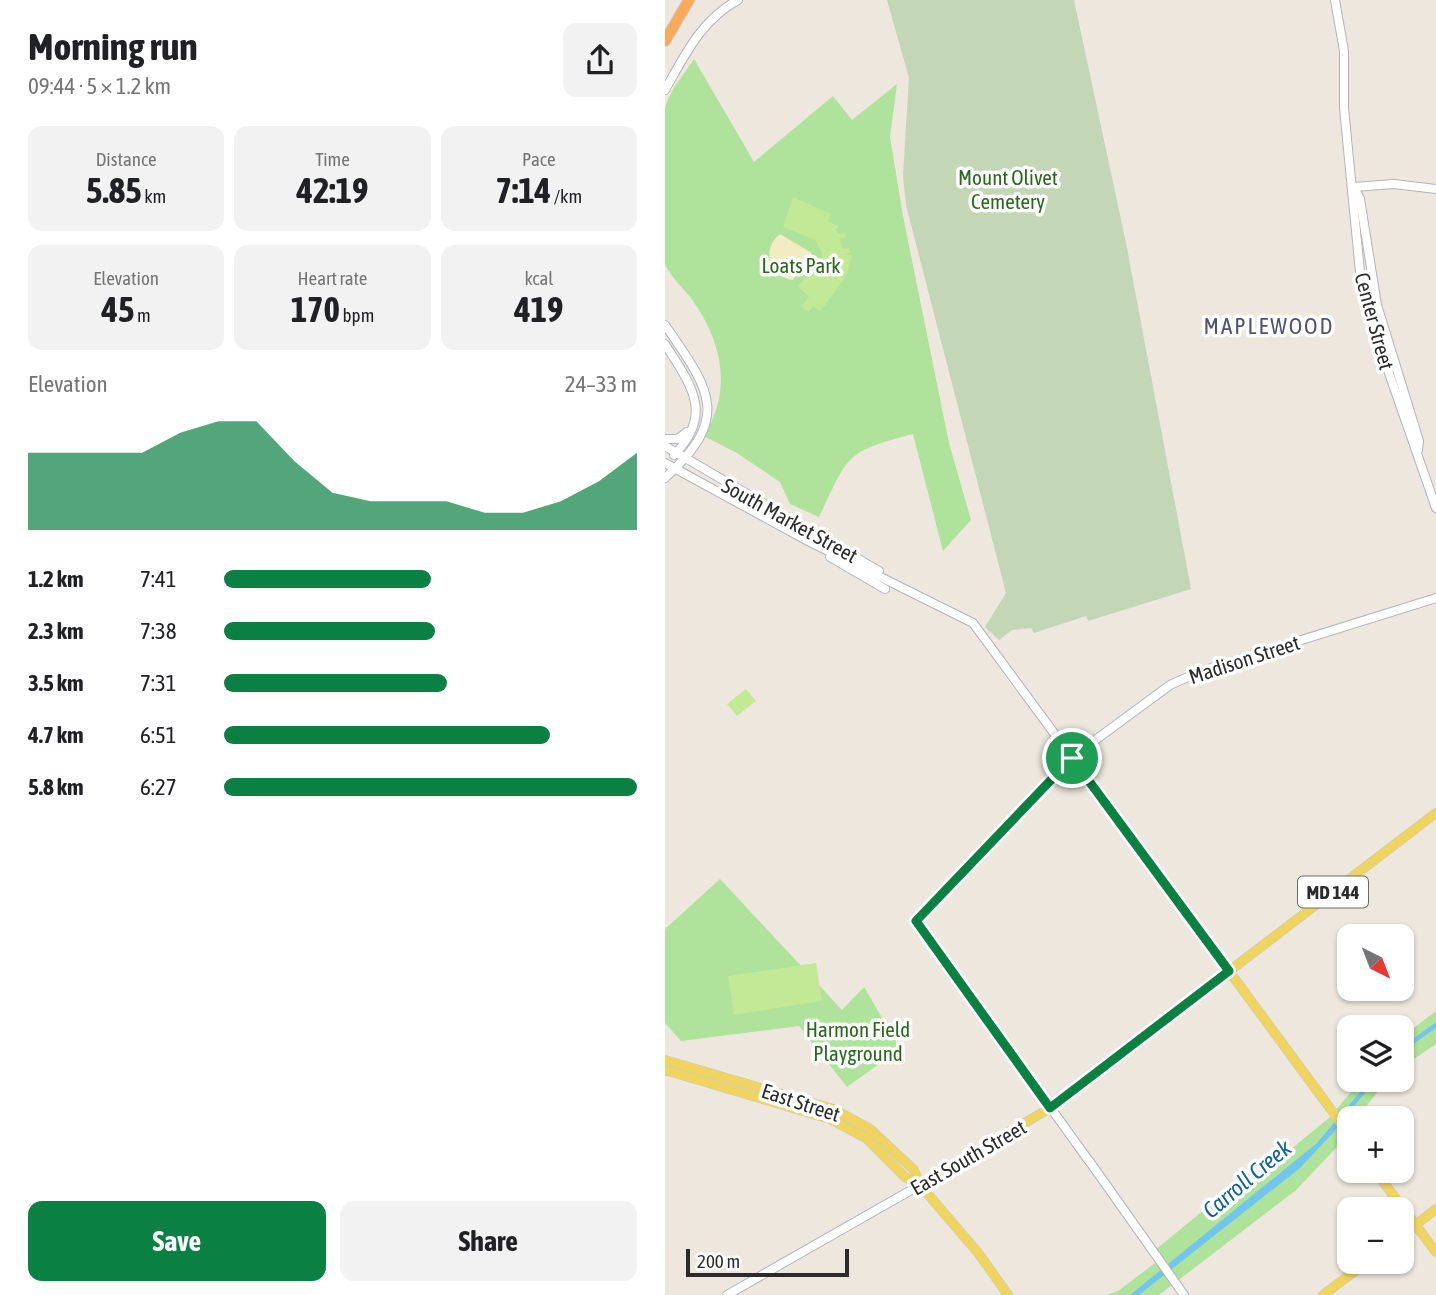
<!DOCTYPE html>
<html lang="en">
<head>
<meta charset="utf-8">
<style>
  :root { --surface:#fff; --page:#f2f2f2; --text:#202124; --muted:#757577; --accent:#0b8043 }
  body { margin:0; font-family:"Asap Condensed",sans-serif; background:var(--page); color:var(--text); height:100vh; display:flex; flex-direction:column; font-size:26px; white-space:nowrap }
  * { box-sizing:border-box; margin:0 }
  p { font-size:23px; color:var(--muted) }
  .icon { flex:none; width:38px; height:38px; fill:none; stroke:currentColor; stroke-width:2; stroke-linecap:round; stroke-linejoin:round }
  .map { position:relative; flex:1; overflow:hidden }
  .side { display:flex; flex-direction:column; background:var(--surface); width:665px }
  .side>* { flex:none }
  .needle { width:46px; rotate:138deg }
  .controls { position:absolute; left:672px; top:924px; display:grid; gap:14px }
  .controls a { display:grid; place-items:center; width:77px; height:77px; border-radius:14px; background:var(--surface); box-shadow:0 2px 5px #0004; font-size:35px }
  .scale { position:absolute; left:21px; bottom:18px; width:163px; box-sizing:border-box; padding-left:7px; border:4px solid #2b2b2b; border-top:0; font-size:19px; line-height:24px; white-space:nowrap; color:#2b2b2b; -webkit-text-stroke:5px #fff; paint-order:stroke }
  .pin { position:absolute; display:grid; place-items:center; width:60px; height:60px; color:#fff; margin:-30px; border:4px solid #fff; border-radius:50%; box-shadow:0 2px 7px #0007 }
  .round { display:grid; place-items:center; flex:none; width:74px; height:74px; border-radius:14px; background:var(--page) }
  .head { display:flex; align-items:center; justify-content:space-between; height:119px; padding:0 28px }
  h1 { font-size:38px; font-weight:700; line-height:52px }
  .figures { display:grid; grid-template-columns:repeat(3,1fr); gap:10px; height:119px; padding:7px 28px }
  .figures div { display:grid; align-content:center; border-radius:14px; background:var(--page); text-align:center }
  .figures b { font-size:35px; font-weight:700 }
  .figures small { font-size:19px; font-weight:400 }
  .figures p { font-size:19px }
  .chart { height:196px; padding:14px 28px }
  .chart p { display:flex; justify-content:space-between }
  .chart svg { width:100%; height:126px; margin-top:7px; fill:var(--accent); opacity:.7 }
  .action { display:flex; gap:14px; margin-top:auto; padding:14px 28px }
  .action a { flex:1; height:80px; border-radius:14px; background:var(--accent); color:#fff; font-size:28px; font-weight:700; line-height:80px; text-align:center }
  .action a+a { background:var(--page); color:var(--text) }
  ul { padding:0 28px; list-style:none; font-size:23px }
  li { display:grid; grid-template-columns:112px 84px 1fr; align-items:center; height:52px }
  li i { height:18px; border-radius:9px; background:var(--accent) }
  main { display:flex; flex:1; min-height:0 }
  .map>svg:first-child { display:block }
  .green { fill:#afe29b }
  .sand { fill:#f1ecc1 }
  .cemetery { fill:#c3d6b5 }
  .pitch { fill:#c2e996 }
  .water { fill:#72c6ed }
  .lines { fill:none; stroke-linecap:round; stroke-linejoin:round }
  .secondary-casing { stroke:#b1b3be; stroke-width:10 }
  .primary-casing { stroke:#c8c8c8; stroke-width:10 }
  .highway-casing { stroke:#c8c8c8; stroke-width:12 }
  .secondary { stroke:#fff; stroke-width:8 }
  .primary { stroke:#efd560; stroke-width:9 }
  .highway { stroke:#fca859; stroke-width:10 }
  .route-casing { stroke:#fff; stroke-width:14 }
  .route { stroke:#0b8043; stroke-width:9 }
  .labels { text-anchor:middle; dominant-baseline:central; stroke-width:7; stroke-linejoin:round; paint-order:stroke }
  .shield { fill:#fff; stroke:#6b6b6b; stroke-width:2 }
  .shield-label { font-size:19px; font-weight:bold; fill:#2b2b2b }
  .park-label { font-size:21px; fill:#27681b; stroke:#fff }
  .street-label { font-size:21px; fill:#2b2b2b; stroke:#fff }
  .neighbourhood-label { font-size:23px; letter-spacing:2px; fill:#4c527b; stroke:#fff }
  .water-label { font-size:23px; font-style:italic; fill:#0f639b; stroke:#fff }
</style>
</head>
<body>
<main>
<section class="side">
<div class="head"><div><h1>Morning run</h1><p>09:44 · 5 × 1.2 km</p></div><a class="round"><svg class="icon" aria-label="share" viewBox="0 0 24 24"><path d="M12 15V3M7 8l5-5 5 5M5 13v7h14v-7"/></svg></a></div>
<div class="figures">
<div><p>Distance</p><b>5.85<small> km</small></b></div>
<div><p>Time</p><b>42:19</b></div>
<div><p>Pace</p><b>7:14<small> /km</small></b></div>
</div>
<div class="figures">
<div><p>Elevation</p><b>45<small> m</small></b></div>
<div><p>Heart rate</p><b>170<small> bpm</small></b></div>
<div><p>kcal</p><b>419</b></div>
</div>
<div class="chart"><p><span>Elevation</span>24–33 m</p>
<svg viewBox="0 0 160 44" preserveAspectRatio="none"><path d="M0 44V17L10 17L20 17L30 17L40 10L50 6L60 6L70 20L80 31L90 34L100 34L110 34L120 38L130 38L140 34L150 27L160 17V44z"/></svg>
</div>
<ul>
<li><b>1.2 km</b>7:41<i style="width:50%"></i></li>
<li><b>2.3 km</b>7:38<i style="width:51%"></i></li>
<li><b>3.5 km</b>7:31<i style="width:54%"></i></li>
<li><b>4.7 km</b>6:51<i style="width:79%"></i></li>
<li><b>5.8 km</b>6:27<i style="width:100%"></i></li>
</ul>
<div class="action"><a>Save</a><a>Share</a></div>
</section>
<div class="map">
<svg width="771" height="1295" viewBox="0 0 771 1295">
  <rect width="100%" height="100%" fill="#ede7dd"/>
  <!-- green -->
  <g class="green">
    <path d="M29,59L89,162L168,96L187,120L232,84L225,137L238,216L284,443L306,520L278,551L248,434C179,452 184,455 154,517L125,504L115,482L72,453L39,436C68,389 57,341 26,298C18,288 5,276 0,264C0,254 0,124 0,109C3,93 20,73 29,59Z"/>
    <polygon points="55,879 177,1010 199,987 235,1049 182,1087 134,1026 16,1041 0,1023 0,929"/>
    <polygon points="771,1011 771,1044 737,1067 737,1037"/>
    <polygon points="696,1080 722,1080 692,1118 684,1118 684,1128 671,1148 630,1191 494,1295 441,1295 453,1291 494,1260 489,1251 562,1191 568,1197 665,1117"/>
  </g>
  <!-- sand -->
  <path class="sand" d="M115,234L147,253L128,280C105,277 95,250 115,234Z"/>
  <!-- cemetery -->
  <polygon class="cemetery" points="222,0 409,0 461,243 526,589 423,621 421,616 369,633 366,628 347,630 334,640 320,627 341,593 241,205 238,175 244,78"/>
  <!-- pitch -->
  <g class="pitch">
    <polygon points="128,197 166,214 162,221 174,226 171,230 174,234 180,233 181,237 175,239 178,249 184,248 185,253 180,254 187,256 182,275 155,312 149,306 143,312 136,306 144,297 133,286 155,261 157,253 150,240 118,227"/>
    <polygon points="81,689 91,701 72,716 62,704"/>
    <polygon points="151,963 157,1001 69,1015 63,976"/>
  </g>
  <!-- water -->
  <g class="water">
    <polygon points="771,1022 771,1028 737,1052 737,1047"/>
    <polygon points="705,1080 710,1080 667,1134 635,1168 474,1295 465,1295 652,1143"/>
  </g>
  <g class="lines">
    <defs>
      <g id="secondary">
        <polyline points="670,0 679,51 679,108 695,272 717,353 771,508"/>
        <path d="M0,90C20,55 36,20 73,0"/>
        <polyline points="689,187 695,199 712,305 754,441 753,450"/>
        <polyline points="689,187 729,184 771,189"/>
        <path d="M0,325C45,390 67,417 0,478"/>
        <path d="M0,344C25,384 50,413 9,455"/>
        <polyline points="0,439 13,439 22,432"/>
        <polyline points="0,446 214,571"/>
        <polyline points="0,463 143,541 308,623 564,971"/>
        <polyline points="165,557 220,589"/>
        <polyline points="424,1161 251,921 406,758 505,685 534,672 771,598"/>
        <polyline points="425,1162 519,1295"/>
        <polyline points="62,1295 255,1185"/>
      </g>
      <g id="primary">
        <polyline points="564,971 684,1134"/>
        <polyline points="0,1060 168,1109 205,1129 249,1170 255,1185 314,1254 343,1295"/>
        <polyline points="0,1070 165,1119 201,1138 240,1177 255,1185"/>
        <polyline points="710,1171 771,1252"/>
        <polyline points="255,1185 385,1108 771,813"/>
        <polyline points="737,1235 771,1209"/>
        <polyline points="658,1295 702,1262"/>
      </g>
      <polyline id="highway" points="0,41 24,0"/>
    </defs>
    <!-- secondary casing -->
    <use href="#secondary" class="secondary-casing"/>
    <!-- primary casing -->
    <use href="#primary" class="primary-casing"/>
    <!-- highway casing -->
    <use href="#highway" class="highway-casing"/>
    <!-- secondary -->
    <use href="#secondary" class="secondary"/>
    <!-- primary -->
    <use href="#primary" class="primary"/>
    <!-- highway -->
    <use href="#highway" class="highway"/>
  </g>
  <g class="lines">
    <defs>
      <polygon id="route" points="407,758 564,971 385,1108 251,921"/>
    </defs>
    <!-- route casing -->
    <use href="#route" class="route-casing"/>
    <!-- route -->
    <use href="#route" class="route"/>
  </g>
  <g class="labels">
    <!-- shield labels -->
    <rect class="shield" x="633" y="876.5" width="70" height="31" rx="5"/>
    <g class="shield-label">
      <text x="668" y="892">MD 144</text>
    </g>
    <!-- park labels -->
    <g class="park-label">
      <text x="343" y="177">Mount Olivet<tspan x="343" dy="24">Cemetery</tspan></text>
      <text x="136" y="265">Loats Park</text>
      <text x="193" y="1029">Harmon Field<tspan x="193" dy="24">Playground</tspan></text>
    </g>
    <!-- street labels -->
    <g class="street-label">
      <text transform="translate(710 321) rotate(75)">Center Street</text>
      <text transform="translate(125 520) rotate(29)">South Market Street</text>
      <text transform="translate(579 659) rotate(-18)">Madison Street</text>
      <text transform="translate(136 1102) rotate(18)">East Street</text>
      <text transform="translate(303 1157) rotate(-30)">East South Street</text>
    </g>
    <!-- neighbourhood labels -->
    <g class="neighbourhood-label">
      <text x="604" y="326">MAPLEWOOD</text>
    </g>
    <!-- water labels -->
    <g class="water-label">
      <text transform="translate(582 1179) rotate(-40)">Carroll Creek</text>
    </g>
  </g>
</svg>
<div class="controls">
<a><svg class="needle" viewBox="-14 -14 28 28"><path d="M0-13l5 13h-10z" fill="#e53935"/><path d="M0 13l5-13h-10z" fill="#757577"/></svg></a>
<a><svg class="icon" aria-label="layers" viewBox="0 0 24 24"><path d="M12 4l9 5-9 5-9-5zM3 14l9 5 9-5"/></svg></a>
<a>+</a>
<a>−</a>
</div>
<div class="scale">200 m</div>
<div class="pin" style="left:407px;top:758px;background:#1e9e55"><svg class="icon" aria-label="arrive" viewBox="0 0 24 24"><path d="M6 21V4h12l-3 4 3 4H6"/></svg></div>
</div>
</main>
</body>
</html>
